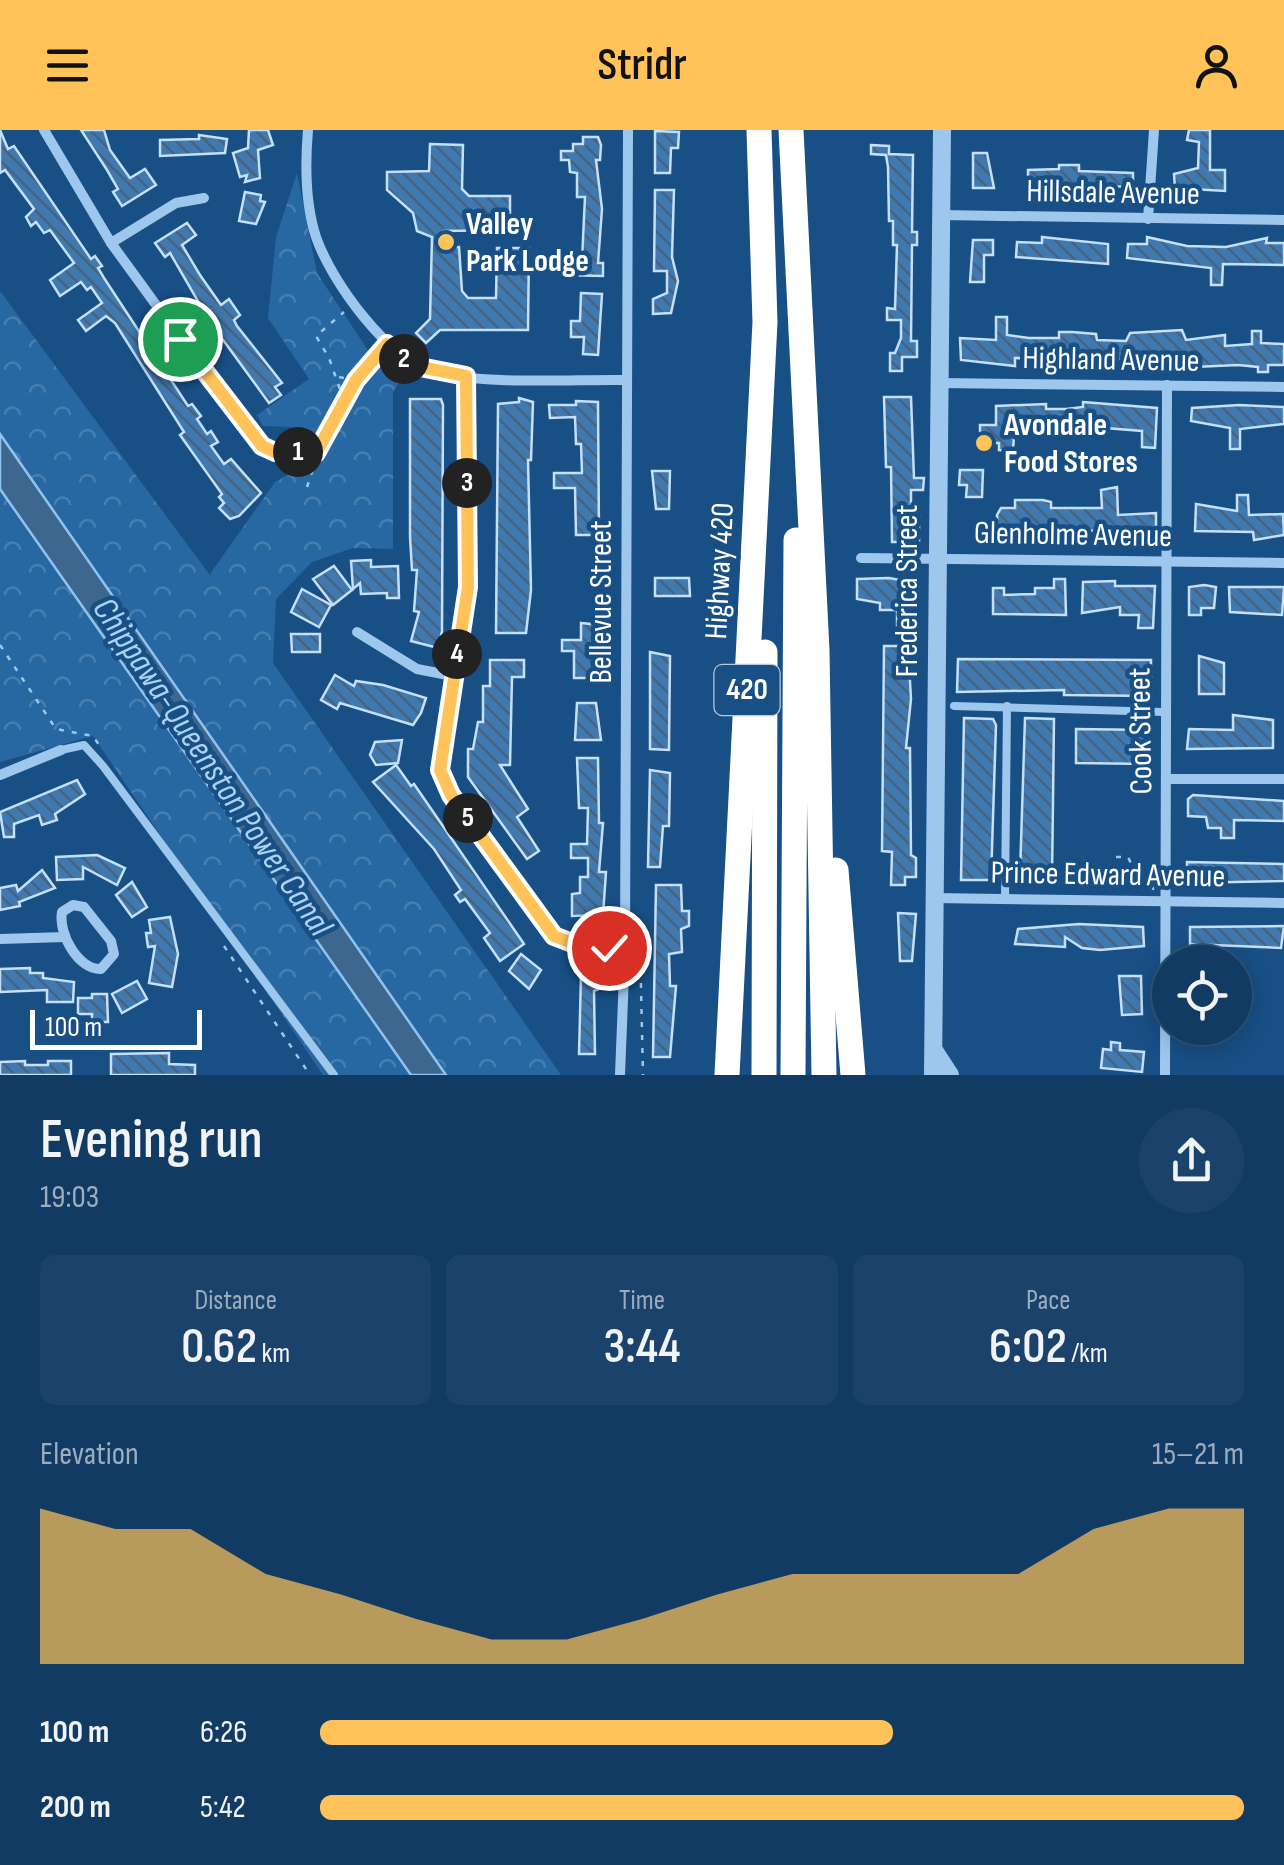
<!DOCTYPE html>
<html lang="en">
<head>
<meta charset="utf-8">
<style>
  :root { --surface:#123b64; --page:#1b426a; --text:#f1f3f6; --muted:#9cadbf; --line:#315578; --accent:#ffc359 }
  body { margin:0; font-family:"Sofia Sans Condensed",sans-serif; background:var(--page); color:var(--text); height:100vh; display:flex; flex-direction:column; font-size:38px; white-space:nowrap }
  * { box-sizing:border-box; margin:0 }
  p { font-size:32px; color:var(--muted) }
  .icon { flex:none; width:55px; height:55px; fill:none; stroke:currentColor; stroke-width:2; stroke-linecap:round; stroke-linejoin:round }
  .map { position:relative; height:945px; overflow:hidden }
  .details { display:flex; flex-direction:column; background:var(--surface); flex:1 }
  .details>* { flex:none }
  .tools { position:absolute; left:1152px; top:815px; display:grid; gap:20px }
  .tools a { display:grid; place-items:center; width:100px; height:100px; border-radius:50%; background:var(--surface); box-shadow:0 5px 25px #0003,0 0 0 2px var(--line); font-size:50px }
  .scale { position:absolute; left:30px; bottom:25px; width:172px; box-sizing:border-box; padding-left:10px; border:5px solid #fff; border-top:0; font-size:28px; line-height:35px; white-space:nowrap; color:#fff; -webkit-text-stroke:8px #184f85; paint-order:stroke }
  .pin { position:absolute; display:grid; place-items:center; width:85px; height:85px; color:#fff; margin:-42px; border:5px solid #fff; border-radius:50%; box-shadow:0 2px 10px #0007 }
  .km { position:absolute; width:50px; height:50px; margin:-25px; border-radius:50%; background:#222; color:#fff; font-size:28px; line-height:50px; text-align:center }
  .round { display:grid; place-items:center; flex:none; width:105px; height:105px; border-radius:52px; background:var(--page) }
  .overview { display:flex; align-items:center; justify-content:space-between; height:170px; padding:0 40px }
  h1 { font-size:55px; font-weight:600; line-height:75px }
  .metrics { display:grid; grid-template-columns:repeat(3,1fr); gap:15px; height:170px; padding:10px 40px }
  .metrics div { display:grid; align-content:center; border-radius:15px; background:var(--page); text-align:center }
  .metrics b { font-size:50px; font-weight:600 }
  .metrics small { font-size:28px; font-weight:400 }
  .metrics p { font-size:28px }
  .chart { height:280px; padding:20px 40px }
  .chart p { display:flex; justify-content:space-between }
  .chart svg { width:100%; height:180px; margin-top:10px; fill:var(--accent); opacity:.7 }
  ul { padding:0 40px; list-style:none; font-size:32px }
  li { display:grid; grid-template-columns:160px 120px 1fr; align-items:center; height:75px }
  li i { height:25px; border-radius:12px; background:var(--accent) }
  header { display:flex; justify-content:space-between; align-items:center; height:130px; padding:0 40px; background:var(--accent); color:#111; font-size:45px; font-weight:600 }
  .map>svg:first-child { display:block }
  .forest { fill:url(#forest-crowns) }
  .water { fill:#3d678e; stroke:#90c3ef; stroke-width:2.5 }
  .building { fill:url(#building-back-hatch); stroke:#c3dff9; stroke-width:2.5 }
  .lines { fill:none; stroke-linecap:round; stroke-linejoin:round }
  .path { stroke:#9dc7ed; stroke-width:2.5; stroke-dasharray:5 8; stroke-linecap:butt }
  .service { stroke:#9dc7ed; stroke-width:8 }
  .minor { stroke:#9dc7ed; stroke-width:10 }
  .tertiary { stroke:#9dc7ed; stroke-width:18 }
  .motorway { stroke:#fff; stroke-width:25 }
  .route-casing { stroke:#fff; stroke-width:20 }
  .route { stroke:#ffc359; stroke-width:12 }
  .poi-dot { fill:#ffc359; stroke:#184f85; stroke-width:4 }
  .labels { text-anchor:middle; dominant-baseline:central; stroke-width:9; stroke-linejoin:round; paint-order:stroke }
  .shield { fill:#184f85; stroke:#bacada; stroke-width:2.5 }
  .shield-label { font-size:30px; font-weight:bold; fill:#fff }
  .street-label { font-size:32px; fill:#fff; stroke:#184f85 }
  .poi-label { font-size:32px; font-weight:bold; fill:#fff; stroke:#184f85; text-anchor:start }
  .water-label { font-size:35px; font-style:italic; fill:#a9d1f4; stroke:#184f85 }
</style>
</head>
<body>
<header><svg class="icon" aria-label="menu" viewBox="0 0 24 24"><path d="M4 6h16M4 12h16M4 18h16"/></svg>Stridr<svg class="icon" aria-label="person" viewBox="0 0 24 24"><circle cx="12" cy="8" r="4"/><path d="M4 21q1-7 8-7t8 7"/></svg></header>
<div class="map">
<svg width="1284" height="945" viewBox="0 0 1284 945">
  <defs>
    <pattern id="forest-crowns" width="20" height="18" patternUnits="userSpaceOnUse" patternTransform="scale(2.5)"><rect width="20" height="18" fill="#2767a2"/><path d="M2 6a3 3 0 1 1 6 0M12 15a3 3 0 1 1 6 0" fill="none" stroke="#477eb0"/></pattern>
    <pattern id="building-back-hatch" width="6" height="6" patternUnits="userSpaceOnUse" patternTransform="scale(2.5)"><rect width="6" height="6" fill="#4079af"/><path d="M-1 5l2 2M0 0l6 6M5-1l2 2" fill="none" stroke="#46627e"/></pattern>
  </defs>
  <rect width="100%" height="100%" fill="#184f85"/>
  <!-- forest -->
  <g class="forest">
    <path d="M297,43L317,143L379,237L403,247L393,262V419L353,418L312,432L276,469L273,533L561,945H446L0,304V161L212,448L210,444L275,352L299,339C304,321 301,313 291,297L263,296L257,285L309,249L268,188L276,107Z"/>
    <polygon points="0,358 412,945 323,945 93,606 0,632"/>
  </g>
  <!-- water -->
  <polygon class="water" points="0,304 446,945 411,945 0,359"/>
  <!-- building -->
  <g class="building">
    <polygon points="0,0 8,19 14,16 91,129 95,126 102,136 98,138 104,148 188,276 192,274 201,286 197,289 207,304 211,301 218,312 211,316 224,334 231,329 261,363 239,386 230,389 219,378 224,373 219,367 222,364 180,305 184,302 115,193 106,186 86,201 78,190 102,173 91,157 87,160 81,152 60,166 50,150 74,133 50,100 44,103 36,92 31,96 26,87 34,79 5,40 0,43"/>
    <polygon points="81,0 104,0 110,20 130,48 145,39 156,55 122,76 113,62 118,59 107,40"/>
    <polygon points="249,0 268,0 273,15 258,20 260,48 245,52 247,45 240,47 233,23 248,18"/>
    <polygon points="1189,0 1210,0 1210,40 1225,40 1225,61 1175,58 1174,44 1198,38 1199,12 1187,10"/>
    <polygon points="655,1 679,2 678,18 671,18 670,43 655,43"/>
    <polygon points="199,5 227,9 225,23 160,26 160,10 199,9"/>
    <polygon points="583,7 598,7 601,15 600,30 596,30 602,79 598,133 603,133 603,146 563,145 563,133 582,130 585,67 577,67 577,43 570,42 569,30 561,30 561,21 573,21 573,14 583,14"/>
    <polygon points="430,14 463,15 462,59 469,66 510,66 510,100 444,101 444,117 459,117 462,161 468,168 496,168 497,118 529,118 528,200 440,200 426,213 416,203 430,189 432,107 417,101 413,83 387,60 387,42 429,41"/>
    <polygon points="871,15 889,16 889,24 913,25 912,102 917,102 917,115 912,115 911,211 917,211 917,227 902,227 902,241 890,241 890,223 895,223 901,208 901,190 887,190 887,178 895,179 897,115 893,115 893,91 889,91 888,37 886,25 871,24"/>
    <polygon points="973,23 987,23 994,58 973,58"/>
    <polygon points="1059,35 1079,35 1079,41 1133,43 1133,57 1028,54 1028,40 1059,39"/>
    <polygon points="655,60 674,60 672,127 678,151 671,183 653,184 653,169 667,163 667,141 654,141"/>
    <polygon points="245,62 261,65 260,71 265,72 256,94 239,91"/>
    <polygon points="187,93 196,105 182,115 200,145 221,175 229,169 240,185 234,190 237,196 282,253 275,257 281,265 269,273 210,192 170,123 165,127 155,113"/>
    <polygon points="1042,107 1108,114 1108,134 1016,127 1017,112 1042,113"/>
    <polygon points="1147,107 1187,116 1226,117 1267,108 1266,113 1284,113 1284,135 1223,134 1222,155 1211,155 1211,138 1127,128 1128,114 1147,114"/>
    <polygon points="973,110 993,110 993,125 984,125 984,152 970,152"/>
    <polygon points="581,163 602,164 598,225 583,224 584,207 571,207 571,191 580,191"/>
    <polygon points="996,187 1007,187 1007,205 1029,208 1059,208 1059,202 1072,202 1096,204 1097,210 1126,211 1130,203 1182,200 1186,210 1225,205 1225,216 1252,214 1252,201 1261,201 1261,213 1284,214 1284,235 1268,235 1268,242 1258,242 1258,237 1238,235 1195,237 1194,228 1166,225 1135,230 1015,228 1015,236 961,230 960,208 996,210"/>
    <polygon points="884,267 911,267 914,348 924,348 923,360 911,360 911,387 919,387 919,412 892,412 891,337 886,337"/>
    <polygon points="519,268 533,272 531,330 528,330 531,460 526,503 496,503 498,274 519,272"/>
    <polygon points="410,269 441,269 443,275 442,501 438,518 411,511 419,482 414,481 417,440 412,440 410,407"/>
    <polygon points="576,271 598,272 599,405 576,405 575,358 554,358 554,343 582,343 581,314 576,314 575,287 550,288 549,275 576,275"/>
    <polygon points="1083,272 1157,278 1155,318 1142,317 1142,301 1105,298 1014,305 1013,321 999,320 999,313 980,313 980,295 996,295 996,276 1046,274 1046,279 1066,279 1083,277"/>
    <polygon points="1239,275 1284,277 1284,294 1240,299 1240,319 1230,319 1230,298 1191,291 1192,278"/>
    <polygon points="960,340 983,340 982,367 966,367 967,355 959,355"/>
    <polygon points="652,341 670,341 669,379 656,379"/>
    <polygon points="1117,357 1118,385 1156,383 1156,407 1126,405 1126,401 1027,400 1027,405 998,404 997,385 1001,378 1015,378 1015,370 1043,370 1051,372 1051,378 1102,378 1101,360"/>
    <polygon points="1237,365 1248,365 1249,385 1283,384 1284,405 1254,410 1253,402 1195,401 1196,374 1237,381"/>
    <polygon points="371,430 371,437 398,436 399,468 387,468 387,463 361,464 360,453 353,459 351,431"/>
    <polygon points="334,436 352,460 333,475 313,449"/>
    <polygon points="655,448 689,448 690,466 655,466"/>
    <polygon points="889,448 911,452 911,495 897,495 897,480 880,480 880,473 857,469 857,449"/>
    <polygon points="1054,449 1065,449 1066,485 993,484 993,458 1004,458 1004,465 1035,464 1035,458 1054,458"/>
    <polygon points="1115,451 1115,456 1155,456 1153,498 1138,498 1139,485 1120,485 1120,477 1082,483 1083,452"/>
    <polygon points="1204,455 1216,457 1214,478 1201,478 1201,485 1189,485 1189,457"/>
    <polygon points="1229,457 1284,457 1282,485 1230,482"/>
    <polygon points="302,459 331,475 319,497 291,482"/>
    <polygon points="581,493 601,495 599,548 574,548 574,521 562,521 562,510 581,510"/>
    <polygon points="291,504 320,504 320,522 292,522"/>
    <polygon points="884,516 908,516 911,569 906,618 910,618 911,725 916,728 916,747 905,747 905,755 891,755 892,722 882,721"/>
    <polygon points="650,522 670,526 669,620 650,619"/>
    <polygon points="1199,526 1224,533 1224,564 1199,564"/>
    <polygon points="958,529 1151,530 1151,566 1064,565 1064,560 957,562"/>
    <polygon points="490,530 524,530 524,547 512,547 510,635 500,635 528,679 517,687 539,721 527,729 468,647 468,619 473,619 478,592 483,592 483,556 490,556"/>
    <polygon points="335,545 354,556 356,551 383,555 426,568 421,583 413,595 340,573 337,579 321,570"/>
    <polygon points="577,573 596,573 601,610 575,610"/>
    <polygon points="1233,585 1273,590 1273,618 1187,619 1189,599 1233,600"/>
    <polygon points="964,588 993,589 996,595 991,750 961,750"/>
    <polygon points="1025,588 1054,589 1052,751 1023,750 1020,744"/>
    <polygon points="1076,599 1148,600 1148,634 1076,633"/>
    <polygon points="402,610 398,633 376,635 370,625 375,612"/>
    <polygon points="577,628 598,628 599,693 603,693 599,742 606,742 603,785 572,786 572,764 580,763 580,747 588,747 588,728 571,728 571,714 587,714 588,678 579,678"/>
    <polygon points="396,635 411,656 414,654 524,814 500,831 484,808 490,803 465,769 460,772 455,765 461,760 434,719 373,652"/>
    <polygon points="650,640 670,643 669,696 663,696 660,737 648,737"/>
    <polygon points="77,650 85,664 55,684 57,690 42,695 39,685 14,694 14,707 4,707 0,682"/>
    <polygon points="1193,665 1284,671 1284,691 1234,690 1234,708 1221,708 1221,698 1208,698 1206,687 1188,686 1188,669"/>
    <polygon points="97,725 125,738 117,755 83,737 83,749 57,750 56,727"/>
    <polygon points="1187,732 1284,734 1284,751 1187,753"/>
    <polygon points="42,740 55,758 19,772 20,776 0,780 0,758 16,755 18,761"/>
    <polygon points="132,752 147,777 132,787 116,765"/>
    <polygon points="656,755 681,755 682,781 689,781 689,796 681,799 682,822 669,824 670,856 676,856 670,927 653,927"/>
    <polygon points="898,783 916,784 912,831 900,831"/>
    <polygon points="170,787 178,824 172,857 149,853 155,816 148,817 146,803 151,803 149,790"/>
    <polygon points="1079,794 1143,797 1144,816 1100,820 1082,818 1065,807 1065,817 1015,814 1018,799"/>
    <polygon points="1284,796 1281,818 1190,814 1190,797"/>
    <polygon points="521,824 541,840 529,859 509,841"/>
    <polygon points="30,838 30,843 43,843 43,848 74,852 73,872 47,872 47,860 0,862 0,839"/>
    <polygon points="581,845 600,847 599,859 594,861 595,924 579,924"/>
    <polygon points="1119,846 1141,846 1142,884 1122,885"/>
    <polygon points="137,851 147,869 122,883 112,864"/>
    <polygon points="92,864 107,864 108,892 92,892 92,884 78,884 78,868 92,868"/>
    <polygon points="1111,912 1120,913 1120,920 1144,922 1142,942 1101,938 1103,919 1111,920"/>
    <polygon points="169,923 169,934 195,935 195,945 111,945 111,924"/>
    <polygon points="25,931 25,935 48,935 48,931 71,931 71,945 0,945 0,932"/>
  </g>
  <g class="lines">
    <!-- path -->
    <g class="path">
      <polyline points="339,247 355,250"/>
      <polyline points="344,271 329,228 316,206 344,182"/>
      <polyline points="287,322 314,323"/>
      <polyline points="307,357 328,295 380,222"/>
      <polyline points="0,515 56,599 93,606 101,618"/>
      <polyline points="1116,727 1128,727 1136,744 1153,754 1153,760"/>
      <polyline points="640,814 643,945"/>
      <polyline points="224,816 310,945"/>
    </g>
    <!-- service -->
    <g class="service">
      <polyline points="954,576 1164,582"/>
      <polyline points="61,620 84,615 103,636 334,945"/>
      <polyline points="1005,768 1007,576"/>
    </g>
    <!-- minor -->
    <g class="minor">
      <polyline points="44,0 111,113 250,304 275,323"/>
      <path d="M308,0C305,35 305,73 316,107C331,151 388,230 434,242C482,255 574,249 627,250"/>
      <polyline points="940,85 1284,90"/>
      <polyline points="1148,89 1154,0"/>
      <polyline points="111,113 176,73 204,68"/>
      <polyline points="467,246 468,457 440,640 451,665 553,806 580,816 625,819"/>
      <polyline points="939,253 1284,257"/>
      <polyline points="861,428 1284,433"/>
      <polyline points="357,502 417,539 453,546"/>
      <polyline points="0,645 61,620"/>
      <polyline points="1168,649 1284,649"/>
      <polyline points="933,768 1284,773"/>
      <path d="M73,775L84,777L111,811L114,824L101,839C78,840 58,803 62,782Z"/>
      <polyline points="0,809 65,807"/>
      <polyline points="620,945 625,819 628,0"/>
      <polyline points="1165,945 1167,255"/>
    </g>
    <!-- tertiary -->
    <g class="tertiary">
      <polyline points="935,922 950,945"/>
      <polyline points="933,945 942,0"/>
    </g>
    <!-- motorway -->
    <g class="motorway">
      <polyline points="791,0 817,520 824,945"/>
      <polyline points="836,740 853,945"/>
      <polyline points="727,945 765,192 759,0"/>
      <polyline points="764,945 765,522"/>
      <polyline points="793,945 796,410"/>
    </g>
  </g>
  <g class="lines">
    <defs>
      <polyline id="route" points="180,209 262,316 275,322 316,323 356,250 387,214 415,236 466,246 468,457 440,640 451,665 554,806 580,816 609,818"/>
    </defs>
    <!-- route casing -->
    <use href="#route" class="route-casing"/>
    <!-- route -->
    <use href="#route" class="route"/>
  </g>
  <!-- markers -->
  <g class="poi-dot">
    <circle cx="446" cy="112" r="10"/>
    <circle cx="984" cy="313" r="10"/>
  </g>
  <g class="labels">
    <!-- shield labels -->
    <rect class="shield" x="714.5" y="535" width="65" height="50" rx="8"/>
    <g class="shield-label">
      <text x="747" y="560">420</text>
    </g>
    <!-- street labels -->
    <g class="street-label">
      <text transform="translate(1113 63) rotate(1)">Hillsdale Avenue</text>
      <text transform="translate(1111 230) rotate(1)">Highland Avenue</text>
      <text transform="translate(1073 405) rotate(1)">Glenholme Avenue</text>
      <text transform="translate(720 441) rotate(-87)">Highway 420</text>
      <text transform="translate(907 461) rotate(-90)">Frederica Street</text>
      <text transform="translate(601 472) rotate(-90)">Bellevue Street</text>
      <text transform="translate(1141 601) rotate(-91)">Cook Street</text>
      <text transform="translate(1108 745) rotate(1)">Prince Edward Avenue</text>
    </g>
    <!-- poi labels -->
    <g class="poi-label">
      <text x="466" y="94">Valley<tspan x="466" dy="37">Park Lodge</tspan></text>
      <text x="1004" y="295">Avondale<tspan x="1004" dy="37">Food Stores</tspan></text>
    </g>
    <!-- water labels -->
    <g class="water-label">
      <text transform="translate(212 637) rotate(56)">Chippawa-Queenston Power Canal</text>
    </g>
  </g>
</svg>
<div class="tools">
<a><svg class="icon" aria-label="locate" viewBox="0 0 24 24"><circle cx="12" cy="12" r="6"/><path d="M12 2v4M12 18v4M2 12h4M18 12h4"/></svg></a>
</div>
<div class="scale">100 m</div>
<div class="pin" style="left:180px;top:209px;background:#1e9e55"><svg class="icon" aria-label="arrive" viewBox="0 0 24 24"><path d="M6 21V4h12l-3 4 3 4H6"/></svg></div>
<div class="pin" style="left:609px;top:818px;background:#d93025"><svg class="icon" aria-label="check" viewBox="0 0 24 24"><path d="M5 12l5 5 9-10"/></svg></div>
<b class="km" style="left:298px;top:322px">1</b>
<b class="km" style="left:404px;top:229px">2</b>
<b class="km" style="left:467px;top:353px">3</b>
<b class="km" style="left:457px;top:524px">4</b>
<b class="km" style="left:468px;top:688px">5</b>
</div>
<section class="details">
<div class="overview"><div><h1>Evening run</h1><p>19:03</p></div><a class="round"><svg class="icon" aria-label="share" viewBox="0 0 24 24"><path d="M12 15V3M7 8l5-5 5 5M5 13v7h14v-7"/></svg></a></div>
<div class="metrics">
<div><p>Distance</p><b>0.62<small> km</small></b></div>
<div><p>Time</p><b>3:44</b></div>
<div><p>Pace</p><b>6:02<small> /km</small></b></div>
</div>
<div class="chart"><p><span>Elevation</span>15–21 m</p>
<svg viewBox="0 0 160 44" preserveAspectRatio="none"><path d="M0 44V6L10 11L20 11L30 22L40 27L50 33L60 38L70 38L80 33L90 27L100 22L110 22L120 22L130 22L140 11L150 6L160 6V44z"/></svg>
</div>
<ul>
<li><b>100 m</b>6:26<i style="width:62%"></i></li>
<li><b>200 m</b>5:42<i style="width:100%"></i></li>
</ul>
</section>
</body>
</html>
